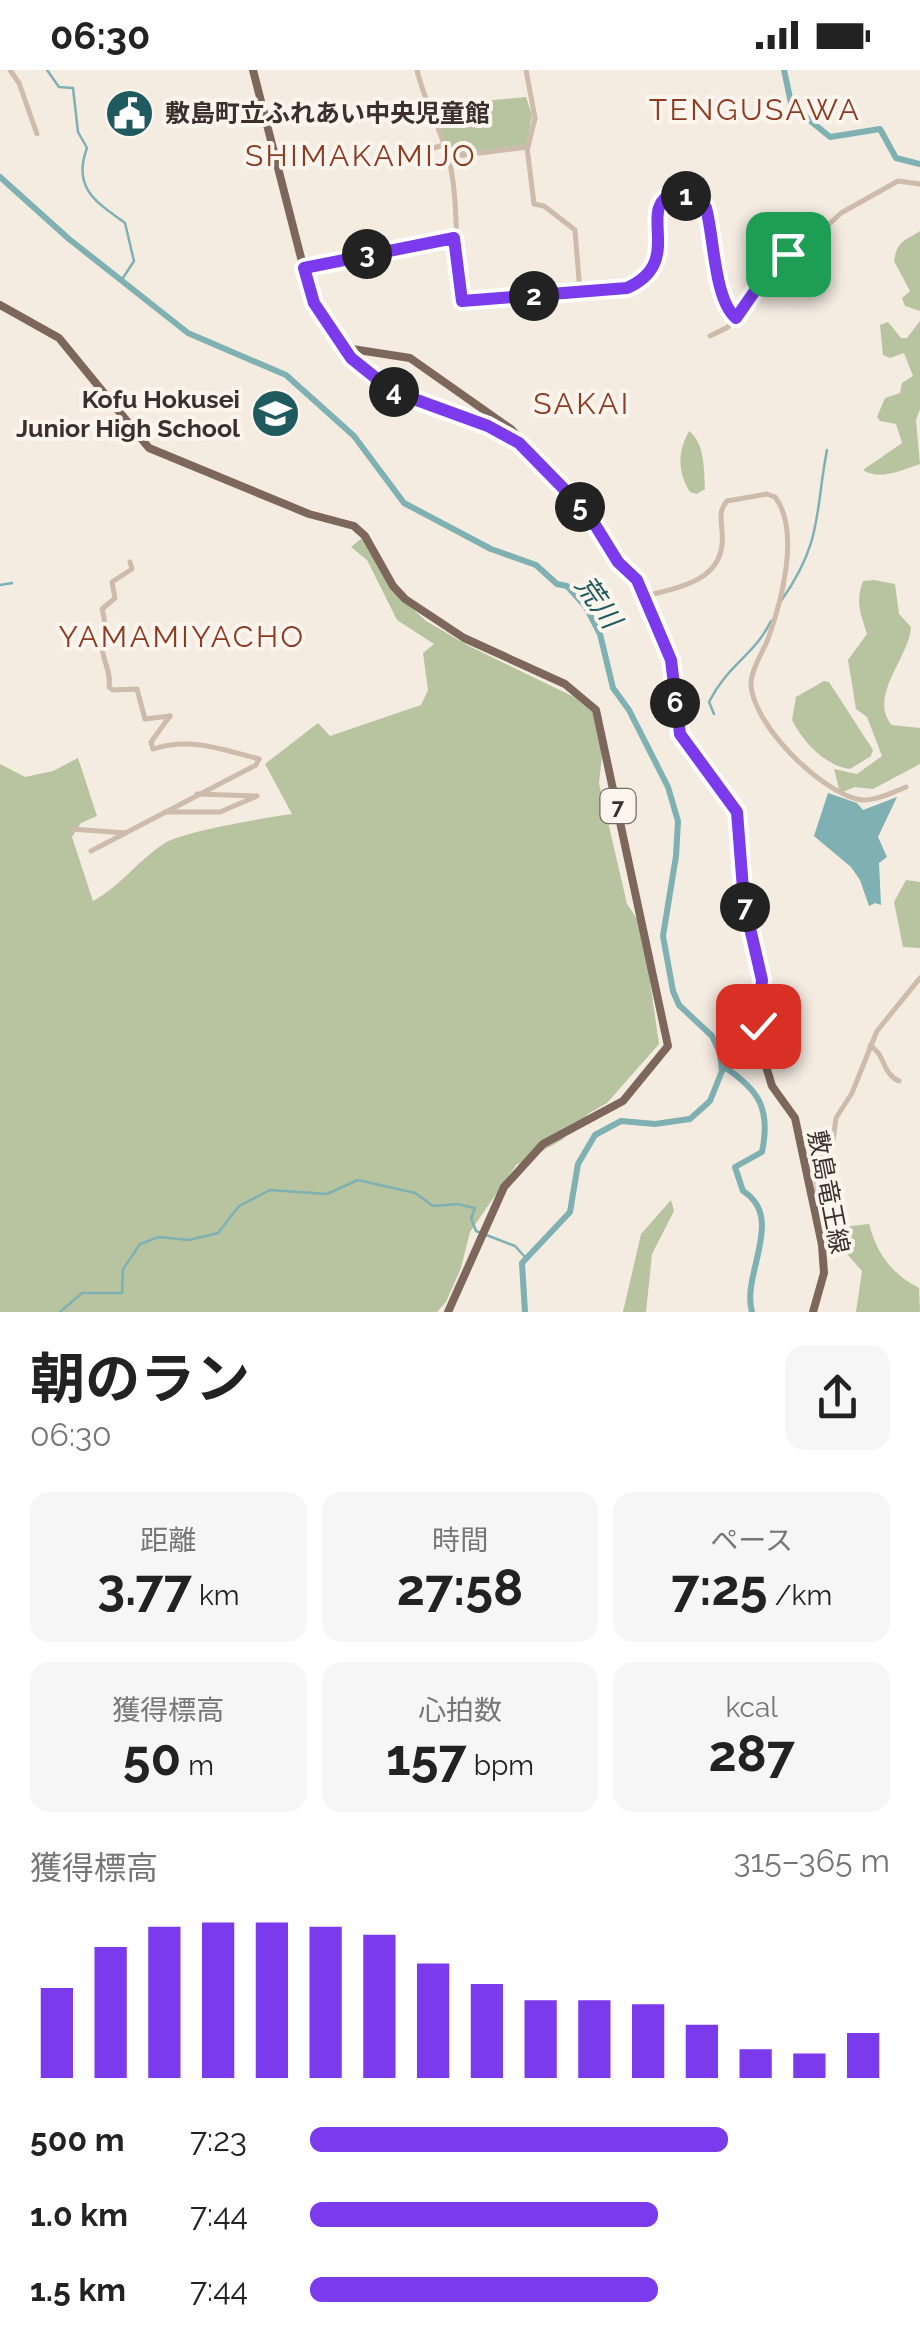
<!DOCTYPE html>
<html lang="ja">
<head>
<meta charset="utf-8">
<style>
  :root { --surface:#fff; --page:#f6f6f6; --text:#222; --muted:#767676; --accent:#7c3aed }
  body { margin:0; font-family:Raleway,"Noto Sans JP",sans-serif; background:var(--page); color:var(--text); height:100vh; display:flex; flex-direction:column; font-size:38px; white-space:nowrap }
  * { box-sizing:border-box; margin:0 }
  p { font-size:32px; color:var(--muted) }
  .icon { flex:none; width:55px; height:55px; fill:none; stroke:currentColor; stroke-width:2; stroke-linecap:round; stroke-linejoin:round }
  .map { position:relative; height:1242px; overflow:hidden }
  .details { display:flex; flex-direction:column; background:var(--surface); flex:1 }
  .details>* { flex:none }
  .pin { position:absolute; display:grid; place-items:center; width:85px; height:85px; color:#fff; margin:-42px; border-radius:20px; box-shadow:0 5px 15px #0006 }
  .km { position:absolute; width:50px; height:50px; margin:-25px; border-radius:50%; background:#222; color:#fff; font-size:28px; line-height:50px; text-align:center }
  .round { display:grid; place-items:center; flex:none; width:105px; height:105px; border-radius:20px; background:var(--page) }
  .summary { display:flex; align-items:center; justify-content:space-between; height:170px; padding:0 30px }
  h1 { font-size:55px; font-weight:700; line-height:75px }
  .metrics { display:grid; grid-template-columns:repeat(3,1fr); gap:15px; height:170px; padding:10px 30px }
  .metrics div { display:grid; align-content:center; border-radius:20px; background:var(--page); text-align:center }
  .metrics b { font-size:50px; font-weight:700 }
  .metrics small { font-size:28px; font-weight:400 }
  .metrics p { font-size:28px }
  .chart { height:280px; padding:20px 30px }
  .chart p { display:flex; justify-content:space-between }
  .chart svg { width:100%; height:180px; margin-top:10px; stroke:var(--accent); stroke-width:6 }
  ul { padding:0 30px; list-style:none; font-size:32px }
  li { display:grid; grid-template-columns:160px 120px 1fr; align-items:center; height:75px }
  li i { height:25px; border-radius:12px; background:var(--accent) }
  .status { display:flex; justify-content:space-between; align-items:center; height:70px; padding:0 50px; background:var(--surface); direction:ltr }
  .status svg { height:28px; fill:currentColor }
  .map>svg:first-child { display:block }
  .green { fill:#b8c4a0 }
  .water { fill:#7fb0b2 }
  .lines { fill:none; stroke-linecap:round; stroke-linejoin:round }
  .stream { stroke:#7fb0b2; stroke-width:2.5 }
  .river { stroke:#7fb0b2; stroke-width:6 }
  .minor { stroke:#cdbbac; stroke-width:5 }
  .major { stroke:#7d675c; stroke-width:8 }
  .route-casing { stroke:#fff; stroke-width:20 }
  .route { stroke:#7c3aed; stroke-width:12 }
  .labels { text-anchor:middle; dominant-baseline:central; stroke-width:8; stroke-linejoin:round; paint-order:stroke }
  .shield { fill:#fbf5ee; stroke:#756b66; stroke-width:2.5 }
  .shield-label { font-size:22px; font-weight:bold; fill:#3b302b }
  .poi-label { font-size:25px; font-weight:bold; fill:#3b302b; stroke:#fbf5ee; text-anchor:start }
  .street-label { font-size:25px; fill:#3b302b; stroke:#fbf5ee }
  .water-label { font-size:28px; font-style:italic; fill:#1f5a5e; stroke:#fbf5ee }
  .quarter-label { font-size:30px; letter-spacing:2.5px; fill:#8c3b22; stroke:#fbf5ee }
</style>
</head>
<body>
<div class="status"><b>06:30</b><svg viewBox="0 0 49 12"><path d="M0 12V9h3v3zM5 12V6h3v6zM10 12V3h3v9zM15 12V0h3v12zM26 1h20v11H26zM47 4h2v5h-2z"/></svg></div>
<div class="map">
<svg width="920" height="1242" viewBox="0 0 920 1242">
  <rect width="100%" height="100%" fill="#f4ebe1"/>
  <!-- green -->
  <g class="green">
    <polygon points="526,27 532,45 527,75 454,84 449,80 430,36"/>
    <path d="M920,161V241L905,236L902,228L910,221L894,191C898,169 904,172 920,161Z"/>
    <path d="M920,251V339L916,350L920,394C902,400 879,411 863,400L902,373L896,354L880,351L877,347L885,328L900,323L902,313L913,306L904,283L890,288L883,285L880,255L888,252L901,268H907Z"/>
    <path d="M689,361C705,373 704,400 705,419L697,424L690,422C677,401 678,381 689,361Z"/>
    <path d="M362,468L404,531L426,551L469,576L574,627L593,643L602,686L599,713L627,834L642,856L659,974L607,1033L588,1044L562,1070L516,1095L470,1162L461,1198L446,1232L437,1242H0V694L25,707L53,701L78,688L97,746L81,753L72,767L93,831C121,816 138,790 165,773C182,762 269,747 292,744L265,694L318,653L330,666L421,635L428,620L423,583L434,574L397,550L367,490L351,477Z"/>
    <path d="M874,510L895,514L899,544L911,557C910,586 867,627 892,655L920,658V694L873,719L855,717L840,723L834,699L857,704L882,686L867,647L856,639L848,590L867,564C861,543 855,534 863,511Z"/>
    <path d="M824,611L829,612L873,680L871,686L850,699C824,695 804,673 792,650L796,627Z"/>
    <polygon points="906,810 920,812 920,878 903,877 894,832"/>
    <polygon points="671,1130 674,1141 652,1184 646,1242 623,1242 641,1164"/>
    <path d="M869,1154C877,1184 892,1204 919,1218L920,1242H856L862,1201L825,1159Z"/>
  </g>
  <!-- water -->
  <polygon class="water" points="828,723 857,733 863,740 897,727 878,767 887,787 879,793 881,835 875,833 869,836 860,810 851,797 814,766"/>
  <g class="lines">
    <!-- stream -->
    <g class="stream">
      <path d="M47,0L59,17L73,18L78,62L87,78C72,118 96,132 125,153L134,191L121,211"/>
      <polyline points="0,515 12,513"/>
      <path d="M781,531C823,472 815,441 827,380"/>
      <path d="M714,644L709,632C728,594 754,586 771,551"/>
      <polyline points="60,1242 82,1223 122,1223 123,1199 140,1174 159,1167 189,1170 218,1163 239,1136 270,1120 327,1124 358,1110 415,1123 433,1136 457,1134 475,1138 471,1148 476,1161 515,1176 525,1187"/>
    </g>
    <!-- river -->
    <g class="river">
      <polyline points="784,0 793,42 807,48 830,67 880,59 896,88 920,94"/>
      <polyline points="0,107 69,169 188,263 286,305 354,366 404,433 491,479 536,495 557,514 567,516 586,537 600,564 613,618 629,640 668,717 678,751 676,786 663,866 673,921 679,935 712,966 720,983 722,1001 710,1031 690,1049 655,1054 621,1051 595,1065 578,1094 570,1142 522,1193 525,1242"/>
      <path d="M723,996C759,1020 771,1038 762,1082L735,1097L743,1121C786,1148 741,1204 752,1242"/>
    </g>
    <!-- minor -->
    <g class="minor">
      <polyline points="10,0 19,13 37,64"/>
      <path d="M417,0C425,36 447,69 452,105C459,146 454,189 462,231L617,219C676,208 650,169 658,133L674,123L699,131L706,138L714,189L729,242L736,248"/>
      <polyline points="527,77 534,134 544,136 575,160 580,222"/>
      <polyline points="415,84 443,75"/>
      <polyline points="448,87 528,77 535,48 526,0"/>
      <polyline points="305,197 454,168"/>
      <polyline points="710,266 728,257 776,192 810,172 841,143 898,111 920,114"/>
      <path d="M130,492L132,499L112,512L115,528L102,539C107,554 103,559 102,573C101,589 112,601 109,617L113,620L137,619L145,649L170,646"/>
      <path d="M646,526C683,516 727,510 722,461C721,448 719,440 727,431L767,424L775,427C801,461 781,533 768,569C763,582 752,597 751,612C750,653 823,725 862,730C875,731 894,722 906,717"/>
      <path d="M170,646L151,672L153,679C189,667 222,679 259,689"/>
      <polyline points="165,742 220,742 257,726 197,724"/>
      <polyline points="71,759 126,763"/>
      <polyline points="91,781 256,695 259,689"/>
      <path d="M870,976C886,984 881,1003 899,1011"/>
      <polyline points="813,1137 818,1132 815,1091 833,1070 836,1048 852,1023 877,961 920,908"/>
    </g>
    <!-- major -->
    <g class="major">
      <polyline points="253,0 310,223 345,282 352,279 410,288 511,359 520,368 519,373 567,421 618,492 637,511 671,590 681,664 737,742 744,832 762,910 758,970 772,1016 795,1048 822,1175 824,1203 813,1242"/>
      <polyline points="0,235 59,268 149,378 309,444 354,456 365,466 393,516 405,529 464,568 565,614 596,640 668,976 623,1031 543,1074 504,1117 448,1242"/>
      <path d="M345,282C396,338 461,334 519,373"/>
    </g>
  </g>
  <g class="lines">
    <defs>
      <path id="route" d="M758,956L762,910L744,832L737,742L680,664L671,590L637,510L618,492L592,450L566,421L519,373L488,356L392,321L351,288L314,233L304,198L454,168L462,231L627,218C687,191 634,138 674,123L700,131L706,138C714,166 714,230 736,248L773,195L788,184"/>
    </defs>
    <!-- route casing -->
    <use href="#route" class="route-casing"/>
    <!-- route -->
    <use href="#route" class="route"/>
  </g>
  <!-- icons -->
  <defs>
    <symbol id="civic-disc" viewBox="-11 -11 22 22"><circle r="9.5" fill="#1f5a5e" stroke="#fbf5ee"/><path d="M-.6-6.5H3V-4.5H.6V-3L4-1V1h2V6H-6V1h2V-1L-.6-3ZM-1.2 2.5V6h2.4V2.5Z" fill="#fff"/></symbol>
    <symbol id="school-disc" viewBox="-11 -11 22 22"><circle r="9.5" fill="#1f5a5e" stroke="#fbf5ee"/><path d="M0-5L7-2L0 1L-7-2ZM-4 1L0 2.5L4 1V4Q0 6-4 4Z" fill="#fff"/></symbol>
  </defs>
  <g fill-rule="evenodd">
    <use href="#civic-disc" x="102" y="16" width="55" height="55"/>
    <use href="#school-disc" x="248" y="316" width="55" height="55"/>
  </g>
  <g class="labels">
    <!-- shield labels -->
    <rect class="shield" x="600.5" y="719" width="35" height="34" rx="8"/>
    <g class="shield-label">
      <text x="618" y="736">7</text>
    </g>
    <!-- poi labels -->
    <g class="poi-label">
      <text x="165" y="43">敷島町立ふれあい中央児童館</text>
      <text x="240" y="329" text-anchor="end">Kofu Hokusei<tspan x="240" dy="29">Junior High School</tspan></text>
    </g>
    <!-- street labels -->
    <g class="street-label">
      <text transform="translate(829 1122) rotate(79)">敷島竜王線</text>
    </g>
    <!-- water labels -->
    <g class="water-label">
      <text transform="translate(598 532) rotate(55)">荒川</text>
    </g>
    <!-- quarter labels -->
    <g class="quarter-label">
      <text x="755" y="39">TENGUSAWA</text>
      <text x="361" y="85">SHIMAKAMIJO</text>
      <text x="582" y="333">SAKAI</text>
      <text x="182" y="566">YAMAMIYACHO</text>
    </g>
  </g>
</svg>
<div class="pin" style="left:788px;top:184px;background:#1e9e55"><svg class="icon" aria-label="arrive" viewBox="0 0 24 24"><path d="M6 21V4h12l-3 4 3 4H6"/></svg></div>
<div class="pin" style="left:758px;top:956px;background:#d93025"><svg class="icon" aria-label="check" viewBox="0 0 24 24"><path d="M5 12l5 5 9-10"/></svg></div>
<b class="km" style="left:686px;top:126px">1</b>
<b class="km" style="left:534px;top:226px">2</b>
<b class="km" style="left:367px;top:184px">3</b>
<b class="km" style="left:394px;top:322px">4</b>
<b class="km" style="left:580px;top:437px">5</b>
<b class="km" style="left:675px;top:633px">6</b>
<b class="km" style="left:745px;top:837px">7</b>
</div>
<section class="details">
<div class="summary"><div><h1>朝のラン</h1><p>06:30</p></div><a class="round"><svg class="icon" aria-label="share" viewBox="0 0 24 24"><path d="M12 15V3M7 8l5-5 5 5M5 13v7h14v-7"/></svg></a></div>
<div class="metrics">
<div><p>距離</p><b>3.77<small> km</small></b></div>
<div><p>時間</p><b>27:58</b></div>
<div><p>ペース</p><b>7:25<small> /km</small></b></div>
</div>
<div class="metrics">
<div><p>獲得標高</p><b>50<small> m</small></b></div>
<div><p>心拍数</p><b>157<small> bpm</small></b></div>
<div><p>kcal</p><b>287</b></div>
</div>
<div class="chart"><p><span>獲得標高</span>315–365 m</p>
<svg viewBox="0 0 160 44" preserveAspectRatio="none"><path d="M5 44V22M15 44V12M25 44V7M35 44V6M45 44V6M55 44V7M65 44V9M75 44V16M85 44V21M95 44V25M105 44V25M115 44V26M125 44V31M135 44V37M145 44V38M155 44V33"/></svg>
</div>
<ul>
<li><b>500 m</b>7:23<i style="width:72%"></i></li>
<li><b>1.0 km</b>7:44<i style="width:60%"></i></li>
<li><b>1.5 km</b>7:44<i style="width:60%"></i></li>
</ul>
</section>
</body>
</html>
